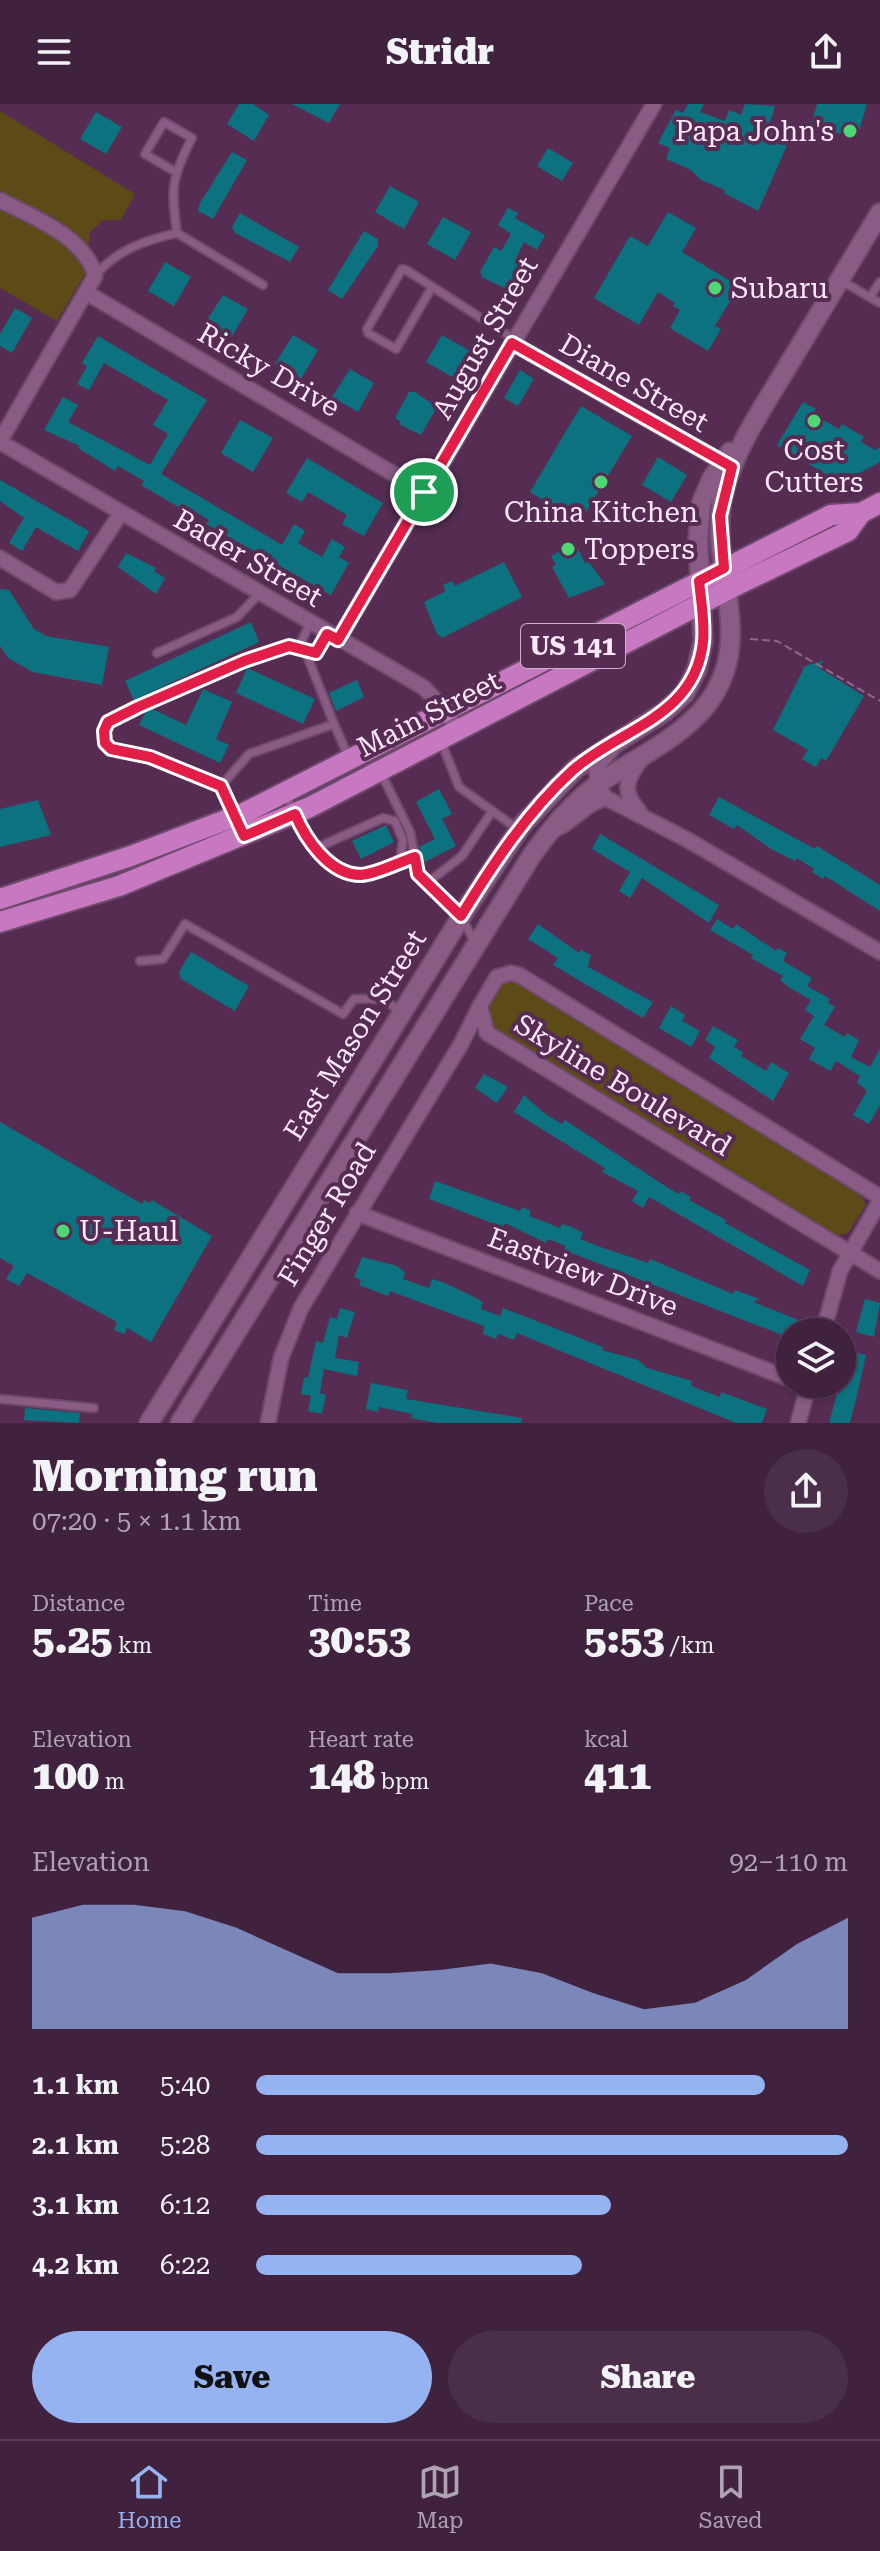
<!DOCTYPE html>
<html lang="en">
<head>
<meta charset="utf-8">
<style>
  :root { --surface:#40213e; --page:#4b2e49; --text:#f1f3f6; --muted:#aea3b0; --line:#593e58; --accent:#95b2f1 }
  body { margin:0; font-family:"Roboto Serif",serif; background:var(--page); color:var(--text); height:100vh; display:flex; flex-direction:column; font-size:30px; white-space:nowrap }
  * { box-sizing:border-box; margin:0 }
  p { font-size:26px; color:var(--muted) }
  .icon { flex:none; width:44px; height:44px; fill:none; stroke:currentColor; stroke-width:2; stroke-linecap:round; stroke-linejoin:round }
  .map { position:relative; height:1319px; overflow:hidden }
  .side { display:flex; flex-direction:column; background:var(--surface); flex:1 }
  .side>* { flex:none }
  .buttons { position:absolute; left:776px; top:1214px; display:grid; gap:16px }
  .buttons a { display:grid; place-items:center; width:80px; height:80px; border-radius:50%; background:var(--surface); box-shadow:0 2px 6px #0004,0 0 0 2px var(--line); font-size:40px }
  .pin { position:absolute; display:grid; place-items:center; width:68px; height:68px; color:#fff; margin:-34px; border:4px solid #fff; border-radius:50%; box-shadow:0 2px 8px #0007 }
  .round { display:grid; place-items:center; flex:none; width:84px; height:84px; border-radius:42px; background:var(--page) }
  .head { display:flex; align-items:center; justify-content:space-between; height:136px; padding:0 32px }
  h1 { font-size:44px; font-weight:800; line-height:60px }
  .stats { display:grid; grid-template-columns:repeat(3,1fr); gap:12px; height:136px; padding:8px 32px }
  .stats div { display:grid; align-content:center }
  .stats b { font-size:40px; font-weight:800 }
  .stats small { font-size:22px; font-weight:400 }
  .stats p { font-size:22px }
  .chart { height:224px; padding:16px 32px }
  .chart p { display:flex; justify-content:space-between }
  .chart svg { width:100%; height:144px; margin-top:8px; fill:var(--accent); opacity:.7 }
  .action { display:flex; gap:16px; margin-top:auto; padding:16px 32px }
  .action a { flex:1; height:92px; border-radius:48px; background:var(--accent); color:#111; font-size:32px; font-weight:800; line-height:92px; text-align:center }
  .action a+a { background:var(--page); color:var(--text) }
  ul { padding:0 32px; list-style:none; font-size:26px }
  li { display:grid; grid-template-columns:128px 96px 1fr; align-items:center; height:60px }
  li i { height:20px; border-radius:10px; background:var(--accent) }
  header { display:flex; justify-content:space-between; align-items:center; height:104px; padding:0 32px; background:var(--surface); font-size:36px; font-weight:800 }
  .tab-bar { display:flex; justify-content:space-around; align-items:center; height:112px; border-top:2px solid var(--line); background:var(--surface); font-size:22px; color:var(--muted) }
  .tab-bar a { display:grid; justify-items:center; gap:4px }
  .tab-bar .selected { color:var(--accent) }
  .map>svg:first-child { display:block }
  .green { fill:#5c4a17 }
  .building { fill:#0c7280 }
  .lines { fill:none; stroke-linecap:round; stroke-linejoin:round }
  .service-casing { stroke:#6d496b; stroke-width:11 }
  .minor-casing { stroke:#6d496b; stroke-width:18 }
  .secondary-casing { stroke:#6d496b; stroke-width:22 }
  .primary-casing { stroke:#6d496b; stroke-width:24 }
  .path { stroke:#8d6a8a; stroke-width:2; stroke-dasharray:8 4; stroke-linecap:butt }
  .service { stroke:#895b85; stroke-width:7 }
  .minor { stroke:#895b85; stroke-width:14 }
  .secondary { stroke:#895b85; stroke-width:18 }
  .primary { stroke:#c778c1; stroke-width:20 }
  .route-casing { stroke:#fff; stroke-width:16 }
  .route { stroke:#e11d48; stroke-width:10 }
  .poi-dot { fill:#4fd675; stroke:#562c53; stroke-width:3 }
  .labels { text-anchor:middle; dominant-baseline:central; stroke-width:8; stroke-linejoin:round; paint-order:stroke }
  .shield { fill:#562c53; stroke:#ccb0c9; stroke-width:2 }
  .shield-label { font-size:26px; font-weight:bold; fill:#fee8fb }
  .poi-label { font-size:28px; fill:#fee8fb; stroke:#562c53; text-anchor:start }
  .street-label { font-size:28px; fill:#fee8fb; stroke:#562c53 }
</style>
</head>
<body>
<header><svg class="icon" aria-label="menu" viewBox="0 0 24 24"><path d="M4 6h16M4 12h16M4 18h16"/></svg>Stridr<svg class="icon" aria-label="share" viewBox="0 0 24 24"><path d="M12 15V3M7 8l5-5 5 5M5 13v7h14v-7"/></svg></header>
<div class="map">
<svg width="880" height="1319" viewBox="0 0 880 1319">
  <rect width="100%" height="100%" fill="#562c53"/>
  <!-- green -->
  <g class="green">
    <polygon points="0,7 135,90 121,116 104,116 90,128 85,170 57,217 0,184"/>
    <polygon points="506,875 516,877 858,1087 866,1101 848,1129 833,1133 495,925 485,908 500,878"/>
  </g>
  <!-- building -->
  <g class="building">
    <polygon points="239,0 253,0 269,11 254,37 227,20"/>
    <polygon points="292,0 340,0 329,19"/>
    <polygon points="688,0 704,0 700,8 725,17 729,6 741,11 745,0 775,2 769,21 792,30 758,107 724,89 725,86 701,76 691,66 666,55 670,44 658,39 676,6 683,9"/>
    <polygon points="817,0 867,0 857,34 811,22"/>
    <polygon points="96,8 122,23 106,50 80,35"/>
    <polygon points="548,44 573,59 562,77 537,62"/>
    <polygon points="232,48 247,56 213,115 198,107 200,99"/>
    <polygon points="390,82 419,98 404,125 375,108"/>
    <polygon points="508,104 518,109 515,114 545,131 537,146 524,138 516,155 522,158 507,185 483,174 480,168 494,143 501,147 511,130 498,121"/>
    <polygon points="668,108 696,124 682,148 739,182 715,222 721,225 708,247 670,224 680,206 673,202 675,199 658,188 639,221 594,194 630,132 648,142"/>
    <polygon points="240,109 299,143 290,158 235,129 232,123"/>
    <polygon points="443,113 471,128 455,156 427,140"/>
    <polygon points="364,127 378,135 378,142 342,195 328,186"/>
    <polygon points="165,158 191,173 174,202 148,187"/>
    <polygon points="223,191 248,205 231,234 205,219"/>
    <polygon points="15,204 32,214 12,249 0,242 0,230"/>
    <polygon points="293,231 318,246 301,275 275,260"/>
    <polygon points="442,231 470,247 454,274 426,258"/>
    <polygon points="98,232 207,296 161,370 282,441 294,420 305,427 298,439 322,453 332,435 345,443 339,453 349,459 331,491 206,420 209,416 189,404 187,408 141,381 144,377 118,362 115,367 78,344 80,342 44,326 63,293 78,301 68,318 150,361 168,330 153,321 168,296 104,259 89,286 77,280 87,262 82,259"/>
    <polygon points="350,265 374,279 358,308 332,293"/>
    <polygon points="520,266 534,275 518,302 504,294"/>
    <polygon points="409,288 415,288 437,303 421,331 399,320 401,318 395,314"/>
    <polygon points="803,298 816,305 813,310 839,325 842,320 864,333 861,338 875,346 880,343 880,358 841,379 777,341"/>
    <polygon points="581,302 632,332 580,418 530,388"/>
    <polygon points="240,316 273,334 253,368 221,349"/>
    <polygon points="658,353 687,371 671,398 642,381"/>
    <polygon points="307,354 383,399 364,432 342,420 347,411 308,388 302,398 286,389"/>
    <polygon points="0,376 89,427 78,447 36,423 22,447 9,439 24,414 0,397"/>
    <polygon points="575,439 585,459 588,457 605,480 569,494 552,463 556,461 551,452"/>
    <polygon points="126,449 156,464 154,467 165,474 156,490 118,463"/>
    <polygon points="504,458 522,493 442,534 437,530 424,498 446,487 443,481 452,477 455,482"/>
    <polygon points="0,485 9,486 34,525 46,532 109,543 102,581 33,568 8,554 0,542"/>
    <polygon points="251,518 259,538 134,596 125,577"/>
    <polygon points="823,557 819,564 864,592 826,657 821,654 816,663 802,655 808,646 773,626 805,562"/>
    <polygon points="247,564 315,595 303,620 236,589"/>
    <polygon points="357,576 364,593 336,607 329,589"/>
    <polygon points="203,585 232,598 216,635 229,641 220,659 139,621 145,609 152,605 186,621"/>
    <polygon points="439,685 452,710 442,715 456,742 425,758 419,743 435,735 416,698"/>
    <polygon points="719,693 815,745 817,742 880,781 880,807 825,772 823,775 812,768 814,765 797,754 795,757 771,745 737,721 734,725 709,711"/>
    <polygon points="38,696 51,731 0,743 0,705"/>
    <polygon points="386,721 394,738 361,755 352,737"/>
    <polygon points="600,730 719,801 709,819 642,774 630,794 619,787 630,768 592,745"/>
    <polygon points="717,815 733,825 736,820 776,847 778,844 787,849 783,857 812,874 807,882 830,895 828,899 835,903 824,921 845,933 847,929 859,936 851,953 870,963 880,945 880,1001 869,1020 853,1011 867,987 857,978 860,972 836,957 830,967 809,955 815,944 800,935 814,912 805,906 811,896 790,884 780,876 783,872 751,854 753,851 710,826"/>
    <polygon points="538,820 579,849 581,846 591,851 588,863 653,898 643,914 553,861 558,854 528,835"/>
    <polygon points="191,848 249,882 235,907 181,875 179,868"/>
    <polygon points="671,902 685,911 682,917 700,927 691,943 659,924"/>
    <polygon points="713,922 738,936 734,943 743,948 741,952 766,967 771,958 789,969 773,997 709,954 715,943 705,936"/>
    <polygon points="484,970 508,983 497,999 475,984"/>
    <polygon points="524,991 544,1009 562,1020 565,1016 662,1080 679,1090 681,1087 691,1093 689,1096 726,1116 725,1119 810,1166 803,1182 649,1093 643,1104 632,1097 638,1087 602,1068 605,1064 514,1008"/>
    <polygon points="0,1018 142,1100 144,1096 150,1099 152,1096 212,1132 151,1238 127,1224 124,1230 114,1226 117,1218 27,1169 19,1182 6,1175 14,1162 0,1154"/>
    <polygon points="435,1077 520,1107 522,1103 531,1107 529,1112 560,1124 562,1120 572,1123 583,1129 580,1135 603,1144 648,1159 650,1155 733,1190 735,1186 759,1195 753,1198 801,1217 797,1228 790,1228 790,1234 564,1146 566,1142 548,1135 546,1139 505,1119 503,1123 429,1095"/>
    <polygon points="362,1153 397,1162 405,1168 403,1175 429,1184 432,1175 445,1179 474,1193 483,1198 481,1205 500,1212 503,1204 603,1243 602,1246 638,1256 647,1264 692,1277 691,1282 720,1293 721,1288 767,1305 762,1319 736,1319 517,1229 514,1236 498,1230 496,1235 483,1230 484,1222 390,1187 388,1192 359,1181 361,1176 354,1173"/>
    <polygon points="865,1195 880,1199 874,1233 856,1228"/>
    <polygon points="340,1204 355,1208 347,1234 339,1231 335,1254 359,1258 357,1272 324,1265 320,1289 326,1291 322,1310 308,1307 311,1292 301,1290 304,1273 308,1274 316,1237 323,1239 330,1213 337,1215"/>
    <polygon points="847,1246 866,1251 858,1287 850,1319 829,1319 839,1282 842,1283"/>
    <polygon points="371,1279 408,1286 406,1295 522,1314 521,1319 437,1319 411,1314 412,1310 379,1303 378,1308 366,1305"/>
    <polygon points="25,1304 80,1309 79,1319 24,1316"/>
  </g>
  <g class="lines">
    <defs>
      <g id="service">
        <path d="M174,67L145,50L164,18L192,34C171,74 171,85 177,129"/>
        <path d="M95,172C116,146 146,136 177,129L263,181"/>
        <polyline points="840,176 880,199"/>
        <polyline points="432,183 396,245 368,229 367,225 402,165 406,166 514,235"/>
        <polyline points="870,193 880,178"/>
        <polyline points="310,520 301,538 306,549 316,549 327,530"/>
        <polyline points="157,549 237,513 259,490"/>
        <polyline points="441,637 459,683 519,726"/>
        <polyline points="381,669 410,728 418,770 461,812 475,839"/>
        <polyline points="221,682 249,650 334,620 349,654"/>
        <path d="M286,691C299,720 320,770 360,771C372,771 402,757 415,753"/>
        <polyline points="234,712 221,682 150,653 111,645 105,639 104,627 108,618 244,557 289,542 306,549 334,620"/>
        <polyline points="314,745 383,714 395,717 403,736 400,758"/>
        <polyline points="427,779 462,752 491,709"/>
        <polyline points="140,857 163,855 185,820 343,910 354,895 382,895 401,907"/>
        <polyline points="0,1295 94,1304"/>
      </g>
      <g id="minor">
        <path d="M0,96C32,113 86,133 95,172L0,337"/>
        <polyline points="87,189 424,388"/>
        <polyline points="512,239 731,363"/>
        <polyline points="0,338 423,583 446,606 457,627"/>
        <polyline points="0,454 56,488 70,486 121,409"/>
        <polyline points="338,536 654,0"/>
        <polyline points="612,645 597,663 597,681 606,694 686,735 880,848"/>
        <path d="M639,707C622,687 625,677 640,657"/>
        <path d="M550,727C572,721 583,700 606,694"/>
        <polyline points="880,1093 519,871 511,869 497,873 480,902 487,929 880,1167"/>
        <polyline points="357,1109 790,1275"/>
        <polyline points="823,1228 840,1167 880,1097"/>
        <polyline points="268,1319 281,1254 301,1204 461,940 480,902"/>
        <polyline points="798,1319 809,1280"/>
      </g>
      <g id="secondary">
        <polyline points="149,1319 466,805 522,721 576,664 664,608 685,589 697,565 703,537 698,435 701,400 712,374 730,348"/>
        <path d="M180,1319L532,751C551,725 571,700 598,680C637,652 691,631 716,587C751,525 710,460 722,396C732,348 761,307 786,265C817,213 849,161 880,109"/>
      </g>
      <g id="primary">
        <polyline points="0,795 131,752 244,709 831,411 861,409 880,399"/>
        <polyline points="0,818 119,782 310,703 741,479 848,427 861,409"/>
      </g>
    </defs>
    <!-- service casing -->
    <use href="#service" class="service-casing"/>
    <!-- minor casing -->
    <use href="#minor" class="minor-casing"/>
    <!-- secondary casing -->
    <use href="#secondary" class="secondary-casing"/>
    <!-- primary casing -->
    <use href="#primary" class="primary-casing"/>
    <!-- path -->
    <polyline class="path" points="750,535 777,537 880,597"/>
    <!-- service -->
    <use href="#service" class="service"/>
    <!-- minor -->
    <use href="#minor" class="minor"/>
    <!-- secondary -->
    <use href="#secondary" class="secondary"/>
    <!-- primary -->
    <use href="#primary" class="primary"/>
  </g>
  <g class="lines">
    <defs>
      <path id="route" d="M512,239L732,363L720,412L724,464L699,477C701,497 705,518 703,538C695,613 621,624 573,666C527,708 493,760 461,812L418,770L415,753C399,758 377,770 361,771C329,771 305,734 295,710L244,732L221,682L150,653L111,645L105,639L104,627L108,618L138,603L244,557L289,542L316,549L327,530L338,536Z"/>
    </defs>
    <!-- route casing -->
    <use href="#route" class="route-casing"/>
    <!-- route -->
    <use href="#route" class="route"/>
  </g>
  <!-- markers -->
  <g class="poi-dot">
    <circle cx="850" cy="27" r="8"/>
    <circle cx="715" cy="184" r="8"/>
    <circle cx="814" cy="317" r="8"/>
    <circle cx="601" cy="378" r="8"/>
    <circle cx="568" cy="445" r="8"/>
    <circle cx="63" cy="1127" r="8"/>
  </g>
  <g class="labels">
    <!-- shield labels -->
    <rect class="shield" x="521" y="520" width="104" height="44" rx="6"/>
    <g class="shield-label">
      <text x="573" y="542">US 141</text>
    </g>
    <!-- poi labels -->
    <g class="poi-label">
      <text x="834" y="27" text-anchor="end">Papa John's</text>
      <text x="731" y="184">Subaru</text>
      <text x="814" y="346" text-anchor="middle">Cost<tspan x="814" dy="32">Cutters</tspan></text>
      <text x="601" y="408" text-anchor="middle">China Kitchen</text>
      <text x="584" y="445">Toppers</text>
      <text x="79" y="1127">U-Haul</text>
    </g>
    <!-- street labels -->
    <g class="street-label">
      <text transform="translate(485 234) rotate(-60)">August Street</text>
      <text transform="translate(269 266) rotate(30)">Ricky Drive</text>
      <text transform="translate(634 279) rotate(30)">Diane Street</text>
      <text transform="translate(248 454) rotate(30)">Bader Street</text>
      <text transform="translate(429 610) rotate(-27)">Main Street</text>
      <text transform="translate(355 931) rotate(-58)">East Mason Street</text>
      <text transform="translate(623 981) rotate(31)">Skyline Boulevard</text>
      <text transform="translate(327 1110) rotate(-59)">Finger Road</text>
      <text transform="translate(583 1168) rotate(21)">Eastview Drive</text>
    </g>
  </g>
</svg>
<div class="buttons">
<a><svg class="icon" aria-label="layers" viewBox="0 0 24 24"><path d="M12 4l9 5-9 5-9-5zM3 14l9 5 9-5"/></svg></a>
</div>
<div class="pin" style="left:424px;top:388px;background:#1e9e55"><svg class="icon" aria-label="arrive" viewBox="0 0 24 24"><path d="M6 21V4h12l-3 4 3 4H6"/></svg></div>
</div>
<section class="side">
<div class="head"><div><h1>Morning run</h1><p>07:20 · 5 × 1.1 km</p></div><a class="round"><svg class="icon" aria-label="share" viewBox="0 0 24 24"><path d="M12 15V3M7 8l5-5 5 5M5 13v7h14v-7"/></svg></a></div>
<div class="stats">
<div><p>Distance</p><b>5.25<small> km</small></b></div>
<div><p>Time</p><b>30:53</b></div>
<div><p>Pace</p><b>5:53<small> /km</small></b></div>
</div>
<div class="stats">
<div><p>Elevation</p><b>100<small> m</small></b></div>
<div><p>Heart rate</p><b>148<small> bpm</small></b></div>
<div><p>kcal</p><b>411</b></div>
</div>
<div class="chart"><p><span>Elevation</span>92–110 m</p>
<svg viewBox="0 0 160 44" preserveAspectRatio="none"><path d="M0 44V10L10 6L20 6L30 8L40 13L50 20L60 27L70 27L80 26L90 24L100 27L110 33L120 38L130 36L140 29L150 18L160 10V44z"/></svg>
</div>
<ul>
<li><b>1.1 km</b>5:40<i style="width:86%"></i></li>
<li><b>2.1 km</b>5:28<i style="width:100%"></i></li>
<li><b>3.1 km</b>6:12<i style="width:60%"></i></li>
<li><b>4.2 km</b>6:22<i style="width:55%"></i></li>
</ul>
<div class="action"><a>Save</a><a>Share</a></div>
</section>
<nav class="tab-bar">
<a class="selected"><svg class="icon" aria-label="home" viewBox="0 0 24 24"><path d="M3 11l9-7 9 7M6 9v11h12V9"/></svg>Home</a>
<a><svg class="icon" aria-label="map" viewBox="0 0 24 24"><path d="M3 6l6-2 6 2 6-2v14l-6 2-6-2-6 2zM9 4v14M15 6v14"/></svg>Map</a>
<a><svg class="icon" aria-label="saved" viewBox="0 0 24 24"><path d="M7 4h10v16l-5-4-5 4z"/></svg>Saved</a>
</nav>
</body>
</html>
